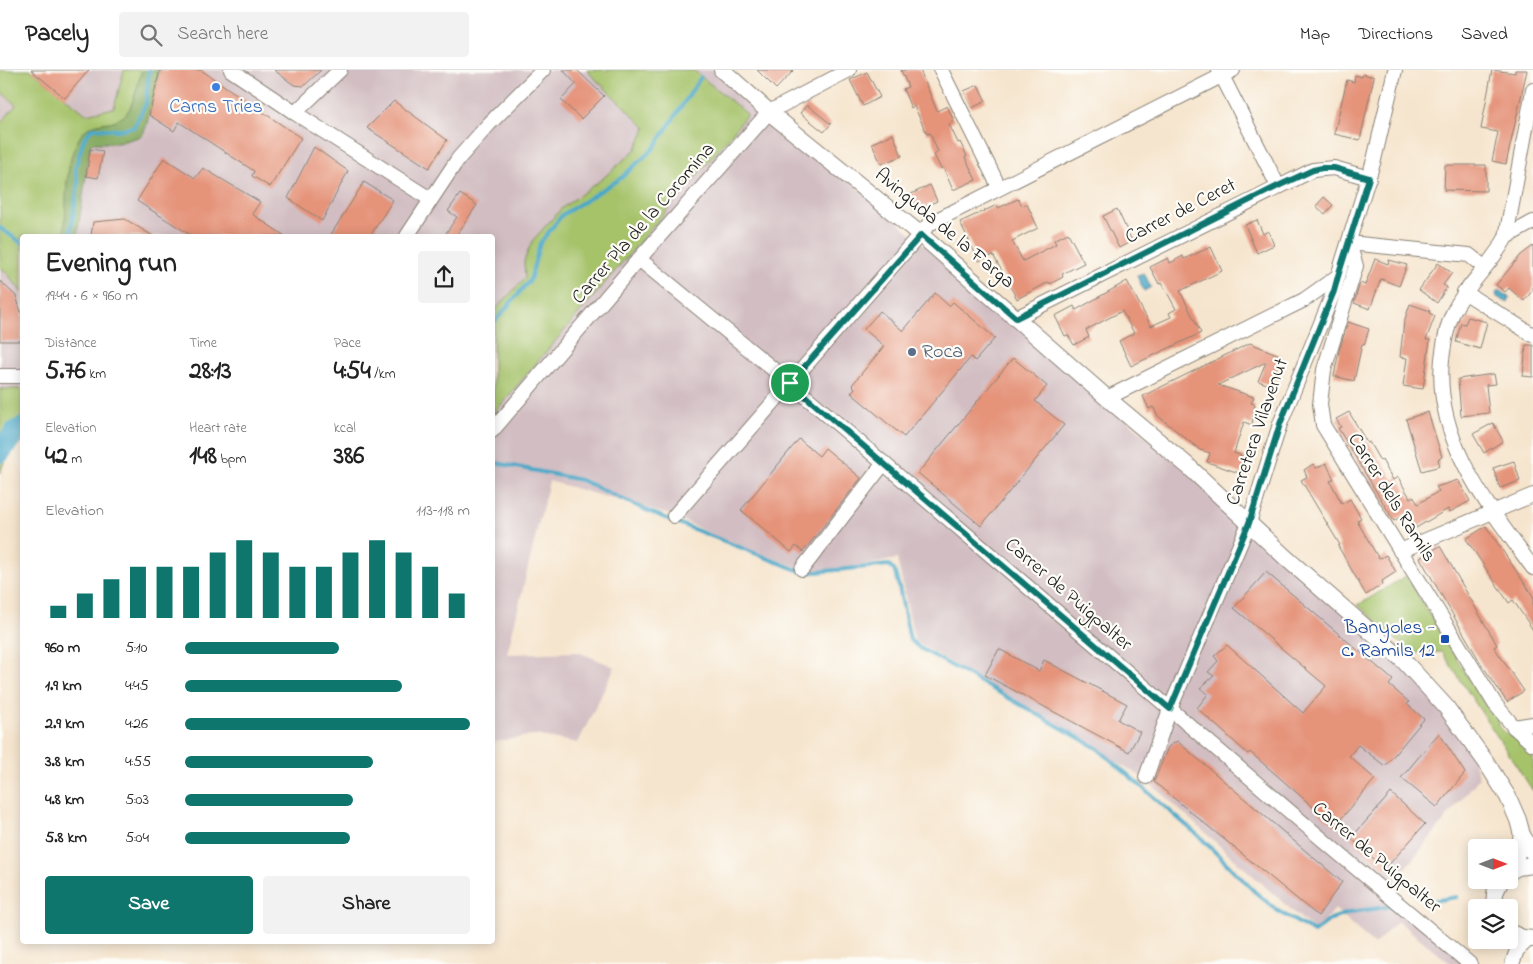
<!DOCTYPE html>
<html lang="en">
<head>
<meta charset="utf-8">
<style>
  :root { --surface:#fff; --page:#f2f2f2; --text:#222; --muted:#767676; --line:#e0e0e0; --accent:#0f766e }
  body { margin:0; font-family:"Indie Flower",sans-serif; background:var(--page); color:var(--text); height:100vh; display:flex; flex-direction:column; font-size:19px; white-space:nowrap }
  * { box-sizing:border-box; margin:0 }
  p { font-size:16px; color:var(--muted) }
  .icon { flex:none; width:28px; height:28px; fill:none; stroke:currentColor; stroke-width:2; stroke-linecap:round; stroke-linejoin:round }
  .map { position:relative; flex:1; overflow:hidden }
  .drawer { position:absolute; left:20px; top:164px; width:475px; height:710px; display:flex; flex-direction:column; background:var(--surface); border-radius:5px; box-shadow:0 2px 12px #0003 }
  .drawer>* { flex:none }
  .needle { width:32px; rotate:90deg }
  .tools { position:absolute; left:1468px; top:769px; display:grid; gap:10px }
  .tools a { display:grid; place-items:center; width:50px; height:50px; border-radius:5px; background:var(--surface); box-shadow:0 2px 12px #0003; font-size:25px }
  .pin { position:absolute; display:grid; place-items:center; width:42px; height:42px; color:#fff; margin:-21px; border:2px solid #fff; border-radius:50%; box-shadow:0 1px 5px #0007 }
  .round { display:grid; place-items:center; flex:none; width:52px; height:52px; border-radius:5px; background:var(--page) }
  .head { display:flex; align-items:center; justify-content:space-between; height:85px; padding:0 25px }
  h1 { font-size:28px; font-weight:700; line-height:38px }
  .figures { display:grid; grid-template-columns:repeat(3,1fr); gap:8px; height:85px; padding:5px 25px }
  .figures div { display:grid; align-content:center }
  .figures b { font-size:25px; font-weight:700 }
  .figures small { font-size:14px; font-weight:400 }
  .figures p { font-size:14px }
  .chart { height:140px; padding:10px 25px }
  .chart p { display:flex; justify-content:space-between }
  .chart svg { width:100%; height:90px; margin-top:5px; stroke:var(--accent); stroke-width:6 }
  .action { display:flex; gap:10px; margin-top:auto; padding:10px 25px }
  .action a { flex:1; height:58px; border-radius:5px; background:var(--accent); color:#fff; font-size:20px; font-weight:700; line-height:58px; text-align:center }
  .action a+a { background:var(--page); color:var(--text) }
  ul { padding:0 25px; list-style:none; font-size:16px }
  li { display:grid; grid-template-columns:80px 60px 1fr; align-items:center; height:38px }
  li i { height:12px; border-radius:6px; background:var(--accent) }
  header { display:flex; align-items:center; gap:30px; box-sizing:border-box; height:70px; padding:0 25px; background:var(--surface); border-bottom:1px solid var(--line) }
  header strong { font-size:24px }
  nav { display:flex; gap:28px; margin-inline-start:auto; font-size:18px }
  .search { width:350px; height:45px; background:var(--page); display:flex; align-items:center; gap:12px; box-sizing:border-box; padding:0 18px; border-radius:5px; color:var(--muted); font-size:19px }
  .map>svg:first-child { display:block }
  .industrial { fill:#d2bec2 }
  .green { fill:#a6c36b; stroke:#617044 }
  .forest { fill:#84a95f; stroke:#50623e }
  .water { fill:#48a8c8; stroke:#326272 }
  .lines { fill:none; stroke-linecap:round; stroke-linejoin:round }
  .stream { stroke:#48a8c8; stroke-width:4 }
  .river { stroke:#48a8c8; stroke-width:22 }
  .building { fill:#e59379 }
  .minor-casing { stroke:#898075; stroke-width:16 }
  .tertiary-casing { stroke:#898075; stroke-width:18 }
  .minor { stroke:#fff; stroke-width:14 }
  .tertiary { stroke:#fff; stroke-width:16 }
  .route-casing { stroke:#fff; stroke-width:10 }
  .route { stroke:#0f766e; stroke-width:6 }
  .shop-dot { fill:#3f7fe0; stroke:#fdfcf7; stroke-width:2 }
  .service-dot { fill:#5c6f8a; stroke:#fdfcf7; stroke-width:2 }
  .transit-dot { fill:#1a4fb4; stroke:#fdfcf7; stroke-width:2 }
  .labels { text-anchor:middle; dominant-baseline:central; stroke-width:4.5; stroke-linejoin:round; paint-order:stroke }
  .shop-label { font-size:20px; fill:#366cbe; stroke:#fdfcf7 }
  .street-label { font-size:20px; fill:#1c1c1c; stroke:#fdfcf7 }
  .service-label { font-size:20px; fill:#4e5e75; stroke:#fdfcf7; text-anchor:start }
  .transit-label { font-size:20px; fill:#164399; stroke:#fdfcf7; text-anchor:end }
</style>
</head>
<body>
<header>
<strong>Pacely</strong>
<div class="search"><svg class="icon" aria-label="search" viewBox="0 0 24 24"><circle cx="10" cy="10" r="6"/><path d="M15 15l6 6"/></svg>Search here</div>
<nav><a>Map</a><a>Directions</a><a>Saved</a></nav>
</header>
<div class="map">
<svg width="1533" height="894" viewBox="0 0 1533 894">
  <rect width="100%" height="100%" fill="#fdfcf7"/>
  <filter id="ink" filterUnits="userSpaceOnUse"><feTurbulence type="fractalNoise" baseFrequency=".02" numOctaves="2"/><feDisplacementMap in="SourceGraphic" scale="10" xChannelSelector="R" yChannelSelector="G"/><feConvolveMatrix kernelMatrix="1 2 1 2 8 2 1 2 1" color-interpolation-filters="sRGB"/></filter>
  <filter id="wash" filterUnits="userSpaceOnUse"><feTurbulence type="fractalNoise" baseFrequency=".0096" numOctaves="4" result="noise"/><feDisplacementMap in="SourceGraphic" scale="20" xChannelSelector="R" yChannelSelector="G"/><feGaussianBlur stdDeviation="1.12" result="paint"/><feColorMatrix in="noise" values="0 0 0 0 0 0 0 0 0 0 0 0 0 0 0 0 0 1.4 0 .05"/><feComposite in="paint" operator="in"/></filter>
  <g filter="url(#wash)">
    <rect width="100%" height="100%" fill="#f6e5ce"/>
    <!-- industrial -->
    <polygon class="industrial" points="0,0 722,0 1372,562 1464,661 1479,708 1390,817 1478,894 1451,894 1398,851 1374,875 1335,839 1316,862 1145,709 915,571 897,489 816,504 724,470 674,446 549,411 507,584 578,582 615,597 578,673 535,665 493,672 492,166 22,166 22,319 0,319"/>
    <!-- green -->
    <g class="green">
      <path d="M0,0H31L86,44L114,38L124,0H142C138,12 134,35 126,44C114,57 94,48 82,64C62,92 68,135 64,166H22V223L7,203L0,197V54L16,35L0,21Z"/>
      <polygon points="586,0 693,0 747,44 732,64 493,344 493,242 525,208 524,191 532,171 562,138 602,109 635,80 646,58"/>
      <polygon points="0,319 22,319 22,373 20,373 5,390 0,403"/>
      <polygon points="1406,506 1490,643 1493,641 1499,651 1499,657 1511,667 1513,666 1533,687 1533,721 1442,582 1411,583 1358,535"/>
    </g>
    <!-- forest -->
    <path class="forest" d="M142,0H160L146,57L142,66L118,73H91L77,166H64C68,134 62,92 82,64C94,48 114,57 126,44C134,35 138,12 142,0Z"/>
    <!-- water -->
    <g class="water">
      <polygon points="1144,203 1151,217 1144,221 1137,206"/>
      <polygon points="1498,220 1510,227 1508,233 1497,227 1496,224"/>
    </g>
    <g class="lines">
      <!-- stream -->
      <g class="stream">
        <polyline points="0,158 22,173"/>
        <polyline points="70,166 78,113 75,99 84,69 92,58 117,60 134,57 146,33 149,0"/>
        <polyline points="492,255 530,210 540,173 562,145 621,108 654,78 701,7"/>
        <polyline points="492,392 581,410 650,442 805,503 889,495 894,500 899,517 910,570 920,578 1097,678 1201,768 1255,822 1278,841 1314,862 1331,849 1351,842 1393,836"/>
        <polyline points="1425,832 1457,827"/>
      </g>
      <!-- river -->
      <polyline class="river" points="0,382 15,362 22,358"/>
    </g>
    <g id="blocks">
      <!-- building -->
      <g class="building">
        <polygon points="31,0 89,0 65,28"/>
        <polygon points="160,0 201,0 301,68 270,117 252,106 254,101 179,52 174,61 149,45"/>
        <polygon points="274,0 321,0 304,16 294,15"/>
        <polygon points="563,0 577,0 604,26 581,49 561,30 576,14"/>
        <polygon points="757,0 794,0 776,19"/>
        <polygon points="901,0 920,0 937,41 947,36 954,51 949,54 958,73 960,72 967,86 965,87 976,110 953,120 943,97 941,99 934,85 938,82 930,63 927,64 914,36 911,38 903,19 908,17"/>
        <polygon points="1492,0 1515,3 1515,0 1527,0 1506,94 1492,91 1498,62 1481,59"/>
        <polygon points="867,2 880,27 863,36 850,10"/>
        <polygon points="1363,4 1374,7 1360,70 1334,64 1347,10 1354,12 1355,5 1362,7"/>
        <polygon points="978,15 986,31 972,38 964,21"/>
        <polygon points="394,31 447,70 429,98 367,58"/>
        <polygon points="807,35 831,54 824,62 800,43"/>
        <polygon points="893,64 902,86 881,94 872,73"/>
        <polygon points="314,77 348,101 322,151 288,128"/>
        <polygon points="90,79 103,81 98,108 86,106"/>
        <polygon points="164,88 195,108 203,98 260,132 252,144 285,166 192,166 137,131"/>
        <polygon points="1445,95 1486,95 1486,121 1444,120"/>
        <polygon points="364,112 393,130 370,166 330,166"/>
        <polygon points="930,115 937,131 914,141 907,126"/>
        <polygon points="460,124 477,135 456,166 444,166 457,147 448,141"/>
        <polygon points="1324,127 1333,135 1325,144 1316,136"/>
        <polygon points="1018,129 1022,136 1027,134 1038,158 1012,171 1023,191 1056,174 1054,170 1068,163 1084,193 1062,204 1063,207 1050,214 1049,212 1017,229 993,185 979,191 960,152 997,135 998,138"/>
        <polygon points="1117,139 1132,171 1119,178 1103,146"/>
        <polygon points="125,149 153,166 91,166 93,152"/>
        <polygon points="1257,150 1263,164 1268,161 1274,175 1257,183 1245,155"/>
        <polygon points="1533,176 1533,220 1524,231 1509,218 1505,222 1496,215 1521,185"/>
        <polygon points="1211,177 1222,201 1180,221 1201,263 1131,296 1119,271 1134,263 1122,241 1086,260 1089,267 1074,275 1068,265 1065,266 1055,246 1074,236 1076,240 1127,211 1151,256 1171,247 1169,243 1176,239 1162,213 1159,214 1150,197 1168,188 1170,193 1183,186 1184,189"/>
        <polygon points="1375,189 1388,194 1389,190 1407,195 1399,216 1381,209 1370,239 1354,233 1360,213 1365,215"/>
        <polygon points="1438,193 1452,203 1443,215 1447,217 1437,233 1419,220"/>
        <polygon points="0,211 16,226 22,245 22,271 0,271"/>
        <polygon points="935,223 949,236 953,232 995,268 975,291 971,287 904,367 851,323 855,318 852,315 884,276 864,259 880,241 903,261"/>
        <polygon points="1410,234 1430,241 1429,243 1435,246 1426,270 1430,270 1423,319 1403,316 1407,288 1400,287 1404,252"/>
        <polygon points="1468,247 1487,252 1480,279 1456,272 1461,253 1465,254"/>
        <polygon points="1348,252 1369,259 1364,275 1362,274 1354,311 1334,306 1339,281"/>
        <polygon points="1250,273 1282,286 1270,315 1258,311 1266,292 1218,315 1254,327 1251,333 1255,334 1252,355 1244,352 1234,383 1245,387 1243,394 1245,394 1242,404 1207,392 1210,383 1200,380 1158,346 1153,337 1149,339 1143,326"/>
        <polygon points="1526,275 1533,275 1533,307 1523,306"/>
        <polygon points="1013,288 1047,316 1035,331 1064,355 981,456 918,403"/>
        <polygon points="1494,304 1496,314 1486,315 1489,343 1461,346 1458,309"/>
        <polygon points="1349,342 1367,373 1369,372 1380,391 1382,390 1393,410 1398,407 1410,428 1413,426 1418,434 1439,421 1436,417 1458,410 1470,431 1450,442 1448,439 1416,458 1407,443 1394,451 1338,358 1341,357 1336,349"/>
        <polygon points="1428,342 1442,387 1438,389 1440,396 1422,401 1406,349"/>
        <polygon points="1493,353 1503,371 1484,383 1473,364"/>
        <polygon points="799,369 819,386 825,378 861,408 803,482 796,476 791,482 741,440"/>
        <polygon points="1514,391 1520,411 1500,418 1493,398"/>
        <polygon points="1326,393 1334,409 1330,411 1342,434 1350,429 1361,448 1357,451 1379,489 1386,485 1396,502 1382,511 1383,514 1366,525 1338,476 1340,475 1301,410 1307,407 1304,400 1313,394 1316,398"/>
        <polygon points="1486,456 1533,526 1533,560 1513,530 1509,533 1466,469"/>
        <polygon points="1440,476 1497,575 1494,577 1524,621 1507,632 1482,595 1420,488"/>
        <polygon points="1266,502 1393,610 1389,615 1409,632 1407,634 1424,649 1385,696 1358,675 1349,686 1375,709 1335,756 1250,682 1248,684 1197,638 1208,624 1200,618 1214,606 1208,602 1218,591 1214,586 1227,575 1303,643 1326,616 1234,538"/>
        <polygon points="999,579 1039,601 1044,590 1127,634 1118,650 1140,662 1129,682 985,605"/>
        <polygon points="1439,663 1465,703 1437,737 1401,708"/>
        <polygon points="1177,671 1342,812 1318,846 1154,712 1168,677"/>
        <polygon points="1391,723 1425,754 1385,799 1351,768"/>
      </g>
    </g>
  </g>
  <g filter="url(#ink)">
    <use href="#blocks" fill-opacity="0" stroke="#898075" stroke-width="1"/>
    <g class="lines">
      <defs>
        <g id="minor">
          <polyline points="231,0 295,43 430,129"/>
          <polyline points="941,0 999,117"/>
          <polyline points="1219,0 1278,116"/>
          <path d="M1533,20L1506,167C1492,195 1465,215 1452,245C1446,259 1444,274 1442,289C1434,370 1488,436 1533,498"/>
          <polyline points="295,43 340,0"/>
          <polyline points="407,166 458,89 489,54 543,0"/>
          <polyline points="1506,167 1533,152"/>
          <polyline points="1349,173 1356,196 1324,300 1320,334 1323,355 1495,634 1514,657 1533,674"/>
          <polyline points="1349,173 1469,185 1484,197"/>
          <polyline points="639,189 790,313 1337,782 1470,894"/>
          <polyline points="1464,222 1533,265"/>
          <polyline points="1016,248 1313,100 1334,98 1369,108"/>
          <polyline points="0,306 22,306"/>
          <polyline points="1107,328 1304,230 1338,206"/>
          <polyline points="492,361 639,189 769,42 849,0"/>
          <polyline points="674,446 929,154 1233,0"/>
          <polyline points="1400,481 1533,425"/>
          <polyline points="802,499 884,393"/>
          <polyline points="1514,657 1533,654"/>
          <polyline points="1146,707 1170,639 1249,453 1280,354 1334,221 1338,206 1374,90 1395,0"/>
          <polyline points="1512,894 1517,880 1529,869"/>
        </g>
        <g id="tertiary">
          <polyline points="722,0 769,42 921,165 1107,328 1188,396 1285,487 1404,591 1446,637 1486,692 1508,727 1518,750 1522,765 1533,783"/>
          <polyline points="1509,801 1517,784 1522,765"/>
          <polyline points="1509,802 1518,797 1533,795"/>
          <polyline points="1494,838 1495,823 1501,810"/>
          <polyline points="1509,862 1523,868 1533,869"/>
        </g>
      </defs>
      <!-- minor casing -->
      <use href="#minor" class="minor-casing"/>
      <!-- tertiary casing -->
      <use href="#tertiary" class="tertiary-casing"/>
      <!-- minor -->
      <use href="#minor" class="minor"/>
      <!-- tertiary -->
      <use href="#tertiary" class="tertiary"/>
    </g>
  </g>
  <g class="lines" filter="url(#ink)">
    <defs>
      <polygon id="route" points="1322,98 1334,98 1369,108 1338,206 1334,221 1280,354 1249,453 1170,639 790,313 921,165 1016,248 1278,116 1313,100"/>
    </defs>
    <!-- route casing -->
    <use href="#route" class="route-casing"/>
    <!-- route -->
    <use href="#route" class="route"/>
  </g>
  <!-- markers -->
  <circle class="shop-dot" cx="216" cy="17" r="5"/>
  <circle class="service-dot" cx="912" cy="282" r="5"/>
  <rect class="transit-dot" x="1440" y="564" width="10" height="10" rx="2.5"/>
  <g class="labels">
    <!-- shop labels -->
    <g class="shop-label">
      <text x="216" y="37">Carns Tries</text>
    </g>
    <!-- street labels -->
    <g class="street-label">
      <text transform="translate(1181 142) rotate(-27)">Carrer de Ceret</text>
      <text transform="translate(644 154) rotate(-49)">Carrer Pla de la Coromina</text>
      <text transform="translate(944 159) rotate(40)">Avinguda de la Farga</text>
      <text transform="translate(1258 362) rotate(-71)">Carretera Vilavenut</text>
      <text transform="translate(1391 428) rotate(58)">Carrer dels Ramils</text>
      <text transform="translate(1068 525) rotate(41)">Carrer de Puigpalter</text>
      <text transform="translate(1376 788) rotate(40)">Carrer de Puigpalter</text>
    </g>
    <!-- service labels -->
    <g class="service-label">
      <text x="922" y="282">Roca</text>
    </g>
    <!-- transit labels -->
    <g class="transit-label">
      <text x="1435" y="558">Banyoles -<tspan x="1435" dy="23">c. Ramils 12</tspan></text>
    </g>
  </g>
</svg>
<div class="tools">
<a><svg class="needle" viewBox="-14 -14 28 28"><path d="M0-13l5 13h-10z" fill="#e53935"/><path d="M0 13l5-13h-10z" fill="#767676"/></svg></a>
<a><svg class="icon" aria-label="layers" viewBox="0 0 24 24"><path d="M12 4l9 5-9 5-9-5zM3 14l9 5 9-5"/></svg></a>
</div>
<div class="pin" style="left:790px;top:313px;background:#1e9e55"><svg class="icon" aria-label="arrive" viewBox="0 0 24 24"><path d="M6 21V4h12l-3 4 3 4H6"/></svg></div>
<section class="drawer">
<div class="head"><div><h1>Evening run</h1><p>19:44 · 6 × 960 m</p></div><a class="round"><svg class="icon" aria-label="share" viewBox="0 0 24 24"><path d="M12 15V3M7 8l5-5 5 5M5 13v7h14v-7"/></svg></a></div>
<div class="figures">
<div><p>Distance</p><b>5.76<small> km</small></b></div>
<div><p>Time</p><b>28:13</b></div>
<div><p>Pace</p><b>4:54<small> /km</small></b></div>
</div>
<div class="figures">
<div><p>Elevation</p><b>42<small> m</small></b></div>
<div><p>Heart rate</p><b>148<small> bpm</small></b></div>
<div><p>kcal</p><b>386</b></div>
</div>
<div class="chart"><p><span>Elevation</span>113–118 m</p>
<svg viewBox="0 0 160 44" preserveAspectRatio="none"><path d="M5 44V38M15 44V32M25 44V25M35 44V19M45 44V19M55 44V19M65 44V12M75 44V6M85 44V12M95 44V19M105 44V19M115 44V12M125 44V6M135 44V12M145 44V19M155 44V32"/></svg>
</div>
<ul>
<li><b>960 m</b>5:10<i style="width:54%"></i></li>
<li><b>1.9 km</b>4:45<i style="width:76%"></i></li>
<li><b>2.9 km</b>4:26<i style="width:100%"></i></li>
<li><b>3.8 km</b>4:55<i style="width:66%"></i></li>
<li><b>4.8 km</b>5:03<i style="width:59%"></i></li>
<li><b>5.8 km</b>5:04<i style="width:58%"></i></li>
</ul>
<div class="action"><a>Save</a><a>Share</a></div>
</section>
</div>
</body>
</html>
